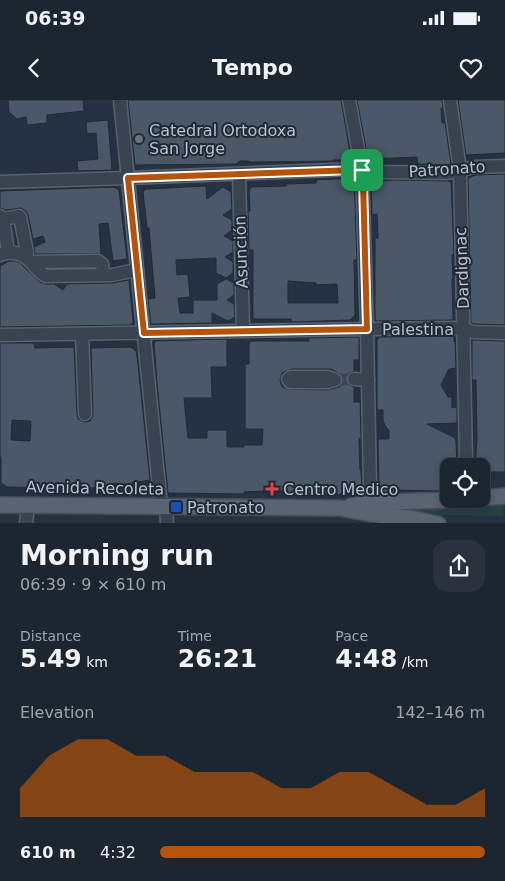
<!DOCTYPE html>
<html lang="en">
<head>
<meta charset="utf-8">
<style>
  :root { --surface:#1c2631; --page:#29323d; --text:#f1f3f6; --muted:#a0a5ab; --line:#3a434d; --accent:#b45309 }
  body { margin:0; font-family:"DejaVu Sans",sans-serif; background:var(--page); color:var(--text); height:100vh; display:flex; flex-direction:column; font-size:19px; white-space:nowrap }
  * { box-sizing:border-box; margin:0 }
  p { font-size:16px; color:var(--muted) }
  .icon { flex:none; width:28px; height:28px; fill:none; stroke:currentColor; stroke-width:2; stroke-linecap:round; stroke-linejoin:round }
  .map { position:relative; height:423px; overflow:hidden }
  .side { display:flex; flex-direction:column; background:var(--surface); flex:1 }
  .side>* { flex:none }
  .fabs { position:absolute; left:440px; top:358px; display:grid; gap:10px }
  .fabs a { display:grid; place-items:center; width:50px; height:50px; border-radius:10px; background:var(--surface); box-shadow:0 2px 8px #0003,0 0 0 1px var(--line); font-size:25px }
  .pin { position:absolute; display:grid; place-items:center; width:42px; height:42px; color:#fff; margin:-21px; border-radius:10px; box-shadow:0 2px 8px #0006 }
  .round { display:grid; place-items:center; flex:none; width:52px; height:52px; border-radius:15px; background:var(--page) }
  .overview { display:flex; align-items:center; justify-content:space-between; height:85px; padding:0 20px }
  h1 { font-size:28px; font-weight:700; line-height:38px }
  .figures { display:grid; grid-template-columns:repeat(3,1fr); gap:8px; height:85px; padding:5px 20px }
  .figures div { display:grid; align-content:center }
  .figures b { font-size:25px; font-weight:700 }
  .figures small { font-size:14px; font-weight:400 }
  .figures p { font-size:14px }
  .chart { height:140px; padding:10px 20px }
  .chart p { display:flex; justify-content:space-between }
  .chart svg { width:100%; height:90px; margin-top:5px; fill:var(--accent); opacity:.7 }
  ul { padding:0 20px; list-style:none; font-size:16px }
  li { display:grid; grid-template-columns:80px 60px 1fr; align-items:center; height:38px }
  li i { height:12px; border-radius:6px; background:var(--accent) }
  .status { display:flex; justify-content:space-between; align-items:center; height:35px; padding:0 25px; background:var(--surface); direction:ltr }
  .status svg { height:14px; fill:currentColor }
  header { display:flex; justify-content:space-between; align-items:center; height:65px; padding:0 20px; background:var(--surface); font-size:22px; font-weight:700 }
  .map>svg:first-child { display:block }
  .green { fill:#284042 }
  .building { fill:#4a5867; stroke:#212b38; fill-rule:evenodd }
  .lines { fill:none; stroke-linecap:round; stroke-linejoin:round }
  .minor-tunnel { stroke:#3c4756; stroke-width:12; stroke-dasharray:12 6; stroke-linecap:butt }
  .minor-casing { stroke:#58626e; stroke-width:15 }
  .major-casing { stroke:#444d5a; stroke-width:18 }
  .minor { stroke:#3a4451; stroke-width:12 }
  .major { stroke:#596371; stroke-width:15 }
  .route-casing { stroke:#fff; stroke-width:10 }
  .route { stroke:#b45309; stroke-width:6 }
  .worship-dot { fill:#6b7280; stroke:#1f2936; stroke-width:2 }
  .health-dot { fill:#e0444e; stroke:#1f2936; stroke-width:2 }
  .transit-dot { fill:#1a4fb4; stroke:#1f2936; stroke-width:2 }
  .labels { text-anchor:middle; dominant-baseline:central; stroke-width:4; stroke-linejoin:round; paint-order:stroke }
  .poi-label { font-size:16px; fill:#b7c0cb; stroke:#1f2936; text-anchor:start }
  .street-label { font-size:16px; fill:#b7c0cb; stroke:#1f2936 }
</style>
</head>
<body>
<div class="status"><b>06:39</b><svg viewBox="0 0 49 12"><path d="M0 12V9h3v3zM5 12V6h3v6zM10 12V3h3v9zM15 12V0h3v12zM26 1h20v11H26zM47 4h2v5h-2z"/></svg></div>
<header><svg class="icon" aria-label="back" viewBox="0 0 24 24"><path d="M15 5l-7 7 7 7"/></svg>Tempo<svg class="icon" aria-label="heart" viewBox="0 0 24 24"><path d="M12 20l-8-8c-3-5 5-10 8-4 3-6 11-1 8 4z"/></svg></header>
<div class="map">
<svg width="505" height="424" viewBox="0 0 505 424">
  <rect width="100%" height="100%" fill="#263241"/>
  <!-- green -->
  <polygon class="green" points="504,403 503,416 450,415 450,416 418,411 385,409 464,406"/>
  <!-- building -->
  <g class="building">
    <polygon points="8,0 83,0 84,11 47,15 47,23 27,25 26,17 17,19 9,12"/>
    <polygon points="128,0 341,0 351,58 347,60 333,60 333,61 250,62 248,61 240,61 236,64 135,65"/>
    <polygon points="357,0 442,0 443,8 441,8 442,23 445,23 451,64 446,65 418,64 417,57 368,59"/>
    <polygon points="458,0 505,0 505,53 466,55"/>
    <polygon points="108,20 112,70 78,71 77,61 98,59 96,33 87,34 86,22"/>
    <polygon points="505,74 505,225 474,224 471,223 468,78 476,75"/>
    <path d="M354,78L357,160H354L355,215L350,220L291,222V219H253V150H249L248,111H250L249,91L251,87L286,86V84L316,83V80ZM288,181L316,183V185L337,184L338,203H288Z"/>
    <polygon points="392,80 449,81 451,82 454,154 452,155 453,179 452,179 453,220 375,221 375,138 378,138 377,114 372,115 371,82"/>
    <polygon points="206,86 207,99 223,87 231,92 232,109 223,115 232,120 232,130 224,136 233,141 233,152 225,157 233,162 233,173 226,178 216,173 216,158 176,160 177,175 188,174 190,197 178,198 180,213 193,213 193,200 217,200 217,184 226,179 234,183 234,195 227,200 234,204 235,217 228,221 212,213 212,223 151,224 148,199 155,198 149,128 147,128 143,92 146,89 148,89"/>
    <polygon points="114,87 119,90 127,159 113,161 108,123 99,124 101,154 35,154 34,147 45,142 43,136 33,139 28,115 26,111 21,108 6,110 0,108 0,91"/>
    <polygon points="9,161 15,161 20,163 40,182 46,184 54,184 63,190 67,184 112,183 129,180 133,222 130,225 0,227 0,166"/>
    <polygon points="453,236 454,238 454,242 455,242 456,268 449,269 441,285 448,297 452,297 452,308 457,307 457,323 427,324 455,338 456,342 457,366 449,366 449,380 442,391 396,390 396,392 379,393 378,339 389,339 389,330 386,327 383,321 383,310 377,310 377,240 380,237"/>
    <path d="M357,237L359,238V260H354V271L348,274L346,279L349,285L354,287V302H360L361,339H359L360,370H361L362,391L359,394L284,395V391H276L273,393H267L266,391L244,392V394L168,393L157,283L154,243L156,241L227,239V267H211L212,298H184L188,338H207V330H227V347H244V345H262L263,329H245V264H249V243H250V241H309V238ZM291,269H331L341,275L343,279V283L339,287L328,290L287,289L282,287L280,280L281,276L282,273Z"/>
    <polygon points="472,240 505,241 505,372 481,372 481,366 475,366 477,340 476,280 472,280"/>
    <path d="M0,243H34L35,248L74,247L77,314L78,319L85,322L90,321L92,317L93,314L91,248L131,247L136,251L138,264L150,380L119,385L117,383L110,384L107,386L92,388L7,387L1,383V357H0ZM12,320L31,321L30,341L11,340Z"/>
  </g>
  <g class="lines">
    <!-- minor-tunnel -->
    <polyline class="minor-tunnel" points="335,280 354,279"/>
    <defs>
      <g id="minor">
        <polyline points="120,0 161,406"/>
        <polyline points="349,0 362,70 367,229 370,388 378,424"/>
        <polyline points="450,0 460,70 466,359 465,366"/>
        <polyline points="239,74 243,230"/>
        <polyline points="0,82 128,78 357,69 384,72 447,73 475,67 505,66"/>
        <polyline points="0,116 3,119 8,152"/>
        <polyline points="3,119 19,116 20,117 27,152 25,157"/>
        <path d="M0,155C12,150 22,153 31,162C36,167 39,173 46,176L112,175L137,170"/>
        <polyline points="31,162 98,161 102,164 103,175"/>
        <polyline points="82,234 85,314"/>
        <polyline points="0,235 367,229 454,228 464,229 473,232 505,233"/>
        <polyline points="354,279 368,280"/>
        <polyline points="333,280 328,282 290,282 288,279 291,277 328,277 335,280"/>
        <polyline points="166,406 167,424"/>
        <polyline points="26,424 28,405"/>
      </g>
      <g id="major">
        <polyline points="481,398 505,396"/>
        <polyline points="0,405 340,408 377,415 410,418 438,424"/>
        <path d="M351,406C391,399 432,402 473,399"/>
      </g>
    </defs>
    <!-- minor casing -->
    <use href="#minor" class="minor-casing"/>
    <!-- major casing -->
    <use href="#major" class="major-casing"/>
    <!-- minor -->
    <use href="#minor" class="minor"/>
    <!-- major -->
    <use href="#major" class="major"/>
  </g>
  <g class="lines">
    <defs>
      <polygon id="route" points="357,70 362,70 363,81 367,229 144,233 128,78"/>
    </defs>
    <!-- route casing -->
    <use href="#route" class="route-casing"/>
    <!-- route -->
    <use href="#route" class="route"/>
  </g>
  <!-- markers -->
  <circle class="worship-dot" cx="139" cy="39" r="5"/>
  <path class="health-dot" d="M269.5 381.5h5v5h5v5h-5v5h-5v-5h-5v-5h5z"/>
  <rect class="transit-dot" x="170" y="401" width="12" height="12" rx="2.5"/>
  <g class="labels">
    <!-- poi labels -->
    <g class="poi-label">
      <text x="149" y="30">Catedral Ortodoxa<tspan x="149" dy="18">San Jorge</tspan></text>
      <text x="283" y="389">Centro Medico</text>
      <text x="187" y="407">Patronato</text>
    </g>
    <!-- street labels -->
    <g class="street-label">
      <text transform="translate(447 69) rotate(-4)">Patronato</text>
      <text transform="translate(241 152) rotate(-92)">Asunción</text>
      <text transform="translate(462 168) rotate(-92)">Dardignac</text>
      <text x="418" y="229">Palestina</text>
      <text transform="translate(95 388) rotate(1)">Avenida Recoleta</text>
    </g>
  </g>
</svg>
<div class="fabs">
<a><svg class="icon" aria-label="locate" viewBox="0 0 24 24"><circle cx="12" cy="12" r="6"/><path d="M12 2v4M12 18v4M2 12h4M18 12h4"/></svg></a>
</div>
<div class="pin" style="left:362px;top:70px;background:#1e9e55"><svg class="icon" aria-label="arrive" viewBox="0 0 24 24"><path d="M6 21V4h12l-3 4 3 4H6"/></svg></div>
</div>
<section class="side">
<div class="overview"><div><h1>Morning run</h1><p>06:39 · 9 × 610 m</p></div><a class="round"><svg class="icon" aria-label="share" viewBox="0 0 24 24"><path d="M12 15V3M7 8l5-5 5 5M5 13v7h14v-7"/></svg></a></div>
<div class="figures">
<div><p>Distance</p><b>5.49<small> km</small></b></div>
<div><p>Time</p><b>26:21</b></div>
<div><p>Pace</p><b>4:48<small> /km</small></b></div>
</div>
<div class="chart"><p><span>Elevation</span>142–146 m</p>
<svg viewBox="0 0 160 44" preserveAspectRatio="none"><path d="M0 44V30L10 14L20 6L30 6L40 14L50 14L60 22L70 22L80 22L90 30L100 30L110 22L120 22L130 30L140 38L150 38L160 30V44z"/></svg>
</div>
<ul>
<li><b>610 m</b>4:32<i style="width:100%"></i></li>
</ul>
</section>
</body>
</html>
